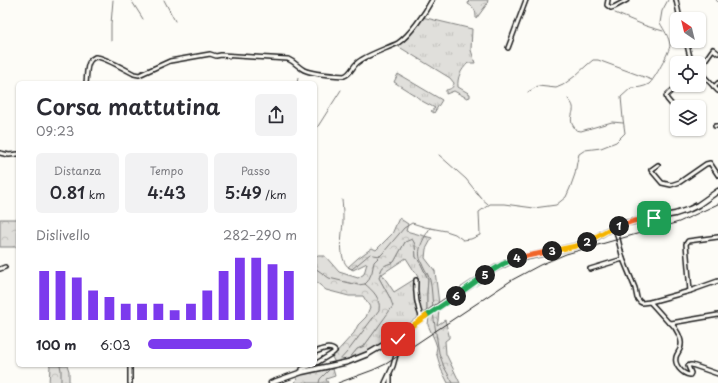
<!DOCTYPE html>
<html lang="it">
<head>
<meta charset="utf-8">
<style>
  :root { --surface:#fff; --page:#f2f2f3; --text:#2b2b33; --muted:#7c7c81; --accent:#7c3aed }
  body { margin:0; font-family:"Playpen Sans",sans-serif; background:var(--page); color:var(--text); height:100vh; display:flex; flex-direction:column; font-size:15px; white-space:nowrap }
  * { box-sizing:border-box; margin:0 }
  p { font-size:13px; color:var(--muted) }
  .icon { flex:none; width:22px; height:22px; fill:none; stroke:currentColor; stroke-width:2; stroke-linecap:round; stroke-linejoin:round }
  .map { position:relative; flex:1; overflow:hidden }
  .drawer { position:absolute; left:16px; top:81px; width:301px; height:286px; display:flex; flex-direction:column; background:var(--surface); border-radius:6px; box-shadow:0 1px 3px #0004 }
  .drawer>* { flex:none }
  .needle { width:26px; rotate:325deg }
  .buttons { position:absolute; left:670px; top:12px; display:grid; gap:8px }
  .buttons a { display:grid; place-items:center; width:36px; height:36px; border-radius:6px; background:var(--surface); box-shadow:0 1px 3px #0004; font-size:20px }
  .pin { position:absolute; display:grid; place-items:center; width:34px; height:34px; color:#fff; margin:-17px; border-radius:8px; box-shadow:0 2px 6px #0006 }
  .km { position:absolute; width:20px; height:20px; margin:-10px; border-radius:50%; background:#222; color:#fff; font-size:11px; line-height:20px; text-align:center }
  .round { display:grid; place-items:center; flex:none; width:42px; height:42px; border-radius:6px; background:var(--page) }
  .head { display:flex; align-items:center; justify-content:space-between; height:68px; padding:0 20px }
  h1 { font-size:22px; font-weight:600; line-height:30px }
  .figures { display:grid; grid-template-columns:repeat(3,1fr); gap:6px; height:68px; padding:4px 20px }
  .figures div { display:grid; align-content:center; border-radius:6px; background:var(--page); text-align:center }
  .figures b { font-size:17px; font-weight:600 }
  .figures small { font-size:11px; font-weight:400 }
  .figures p { font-size:11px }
  .chart { height:112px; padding:8px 20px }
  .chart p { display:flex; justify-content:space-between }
  .chart svg { width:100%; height:72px; margin-top:4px; stroke:var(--accent); stroke-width:6 }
  ul { padding:0 20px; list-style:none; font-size:13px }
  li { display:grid; grid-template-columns:64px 48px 1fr; align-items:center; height:30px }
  li i { height:10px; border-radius:5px; background:var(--accent) }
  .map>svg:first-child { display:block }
  .grass { fill:url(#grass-tufts); stroke:#7e7e7c; fill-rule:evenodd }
  .forest { fill:url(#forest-crowns); stroke:#7e7e7c }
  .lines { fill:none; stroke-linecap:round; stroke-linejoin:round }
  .stream { stroke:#797876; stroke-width:1 }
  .minor-casing { stroke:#1c1c1c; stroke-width:6 }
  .major-casing { stroke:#1c1c1c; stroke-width:7 }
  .minor { stroke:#fdfcf7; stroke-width:3 }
  .major { stroke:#fdfcf7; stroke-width:4 }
  .rail { stroke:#1c1c1c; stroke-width:1 }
  .split-1-casing { stroke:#fff; stroke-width:8 }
  .split-2-casing { stroke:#fff; stroke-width:8 }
  .split-3-casing { stroke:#fff; stroke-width:8 }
  .split-4-casing { stroke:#fff; stroke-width:8 }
  .split-5-casing { stroke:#fff; stroke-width:8 }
  .split-6-casing { stroke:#fff; stroke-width:8 }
  .split-7-casing { stroke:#fff; stroke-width:8 }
  .split-8-casing { stroke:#fff; stroke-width:8 }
  .split-1 { stroke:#f0652b; stroke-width:5 }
  .split-2 { stroke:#f5b400; stroke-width:5 }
  .split-3 { stroke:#f5b400; stroke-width:5 }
  .split-4 { stroke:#f0652b; stroke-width:5 }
  .split-5 { stroke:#22a559; stroke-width:5 }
  .split-6 { stroke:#22a559; stroke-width:5 }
  .split-7 { stroke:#22a559; stroke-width:5 }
  .split-8 { stroke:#f5b400; stroke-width:5 }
</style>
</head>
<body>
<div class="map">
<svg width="718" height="383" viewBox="0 0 718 383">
  <defs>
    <pattern id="grass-tufts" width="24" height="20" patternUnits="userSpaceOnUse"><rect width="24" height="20" fill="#e0dfdb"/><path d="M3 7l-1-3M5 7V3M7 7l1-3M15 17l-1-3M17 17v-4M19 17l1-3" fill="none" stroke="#c0bfbb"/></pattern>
    <pattern id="forest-crowns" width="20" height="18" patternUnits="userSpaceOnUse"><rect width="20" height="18" fill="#e0dfdb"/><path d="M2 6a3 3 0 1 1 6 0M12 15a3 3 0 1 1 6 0" fill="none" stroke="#c0bfbb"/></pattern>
  </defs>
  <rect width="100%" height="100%" fill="#fdfcf7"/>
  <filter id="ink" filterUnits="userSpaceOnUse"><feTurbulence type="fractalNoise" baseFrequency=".025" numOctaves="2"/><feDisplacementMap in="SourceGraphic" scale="8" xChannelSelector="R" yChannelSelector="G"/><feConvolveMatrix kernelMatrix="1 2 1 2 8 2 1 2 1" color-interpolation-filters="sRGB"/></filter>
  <g filter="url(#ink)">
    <!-- grass -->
    <g class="grass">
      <path d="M422,17L472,29L471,50L475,63H468C461,70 457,77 458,87L470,94V97L467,98L454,91L446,94V90C451,89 453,88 454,83L450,78L396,45L405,40Z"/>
      <polygon points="398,74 442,100 434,113 431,111 435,108 422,101 416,96 394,82"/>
      <path d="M412,238L415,244L416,257L421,264L428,279L427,294V311L388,341L369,351L348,360L357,349L364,346L378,327L390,298L379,278C382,266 382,265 394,262L405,242ZM406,258L418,277L394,292L382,274Z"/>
    </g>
    <!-- forest -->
    <g class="forest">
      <path d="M469,0H488L487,4L476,19C476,11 475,8 468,4Z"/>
      <path d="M399,218L408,224L406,231L432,238L426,249L425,258L435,271L439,304L427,311V294L428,279L421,264L416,257L415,244L412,239L405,242L394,262C382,266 382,266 379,278L390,298L393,306L378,327L364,346L357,349L348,360L335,363L332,357L354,333L358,325L366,317L370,307L363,296H349L326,290L315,281V253L317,256H325L339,272L358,278L364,274L367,263L353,270L348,267L358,258L372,248L376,250L392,234Z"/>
      <rect x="0" y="219" width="18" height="28"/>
      <polygon points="439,309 438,321 437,325 445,320 449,335 449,338 445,341 446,354 460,383 448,383 441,369 436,352 437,347 435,341 428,325 429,316"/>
      <polygon points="49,365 67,365 69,371 69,383 49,383 50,366"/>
      <polygon points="333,369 335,376 326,379 328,383 295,383 298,376 304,374 317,371"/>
    </g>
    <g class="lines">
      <!-- stream -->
      <g class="stream">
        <polyline points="131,0 143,19"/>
        <polyline points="164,0 175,21"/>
        <polyline points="716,0 718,2"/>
        <polyline points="615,13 646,26 663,31"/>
        <polyline points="111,41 111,24 113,0"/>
        <polyline points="297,83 298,78"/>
        <polyline points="528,92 538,86 556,88 563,85 575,76 587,65 593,60 598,60 652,80"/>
        <path d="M568,99C579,110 569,112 572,124C573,126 575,128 576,130L581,131L612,122L623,123"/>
        <polyline points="315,131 341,90"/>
        <polyline points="439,155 466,179 481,198 488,204"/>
        <path d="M342,200C343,207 343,214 343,222C342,234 337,264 352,269L370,254"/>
        <path d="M430,228C424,238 415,251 422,263C425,270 427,272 430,280C432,289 432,299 433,308"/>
        <polyline points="373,255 381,256"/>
        <path d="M315,268L329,278L358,285L365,284L368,281L372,272L374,262L383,253L404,228L412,223L425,227L446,231L455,234L463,240L471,239L480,235L479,212L490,204H504L534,208L556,205L566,197L570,188L575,174L577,162L579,154L585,150L601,148L616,142L625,133L623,119L621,97L631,88C637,88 644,87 649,84C654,80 670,51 670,45C669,37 664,30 660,23L662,11L668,0"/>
        <polyline points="433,313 439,353 444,367 453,383"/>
        <path d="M338,362L348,351L379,310C381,298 373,291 365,284"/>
        <polyline points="60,365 61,370 61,383"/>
        <polyline points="319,383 320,379 332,367"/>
      </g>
      <defs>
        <g id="minor">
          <polyline points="608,0 607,5 611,8 614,7 627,0"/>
          <polyline points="676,0 680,19"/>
          <polyline points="686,41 690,57 693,63"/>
          <polyline points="508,48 526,0"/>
          <polyline points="699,69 713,49 718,53"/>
          <polyline points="699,71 718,91"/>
          <path d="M86,83C87,77 86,66 90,61C91,59 93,58 95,57C103,56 126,70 134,74L139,75L170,61L210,54L216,56L221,55L288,59C295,62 298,67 304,70C315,75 332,75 344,76C351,74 352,67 357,63C364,56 388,48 398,43C410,35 425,13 432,0"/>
          <polyline points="714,87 718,83"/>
          <polyline points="677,111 667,99 666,96 669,93 679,85"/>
          <polyline points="715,126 718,126"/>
          <polyline points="0,153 9,155 18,154"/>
          <polyline points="658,165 651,170 662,183 671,185 680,182 706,164 710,163 718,175"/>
          <polyline points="615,227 623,259 635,288 637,298 640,302 642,303 650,302 690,291 718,281"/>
          <polyline points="0,269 5,267"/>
          <polyline points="590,269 623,259"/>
          <path d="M416,280C415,293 417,307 422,319"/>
          <polyline points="690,291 686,244 688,241 718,237"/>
          <polyline points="650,302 668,322 671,323 718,315"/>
          <path d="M671,323C676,328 682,339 681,345C681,350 677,353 676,357C674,365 682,374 690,375L691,373L688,366L690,365H692L718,374"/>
          <path d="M315,352C322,350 329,345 335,351L333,353L315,364"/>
          <polyline points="130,365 130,383"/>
          <polyline points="302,372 302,369 312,365"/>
          <polyline points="385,383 393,366 402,333"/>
          <polyline points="390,383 390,375"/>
        </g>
        <polyline id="major" points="271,383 302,372 348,362 368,354 392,340 432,311 496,268 513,260 576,246 595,238 608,230 626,223 675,214 690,209 698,205 718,191"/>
      </defs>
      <!-- minor casing -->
      <use href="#minor" class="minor-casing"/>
      <!-- major casing -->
      <use href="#major" class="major-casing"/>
      <!-- minor -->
      <use href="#minor" class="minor"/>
      <!-- major -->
      <use href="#major" class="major"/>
      <!-- rail -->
      <polyline class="rail" points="338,383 373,370 386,364 512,280 540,265 566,254 679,222 718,204"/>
    </g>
  </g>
  <g class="lines" filter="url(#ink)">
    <defs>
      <polyline id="split-1" points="619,226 634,221 654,218"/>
      <polyline id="split-2" points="587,242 608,230 619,226"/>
      <polyline id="split-3" points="552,251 576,246 587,242"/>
      <polyline id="split-4" points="517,258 552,251"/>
      <polyline id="split-5" points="485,275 503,264 517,258"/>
      <polyline id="split-6" points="456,296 485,275"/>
      <polyline id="split-7" points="426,316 456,296"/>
      <polyline id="split-8" points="398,339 398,336 426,316"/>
    </defs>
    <!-- split-1 casing -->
    <use href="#split-1" class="split-1-casing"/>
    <!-- split-2 casing -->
    <use href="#split-2" class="split-2-casing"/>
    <!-- split-3 casing -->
    <use href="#split-3" class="split-3-casing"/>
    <!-- split-4 casing -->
    <use href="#split-4" class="split-4-casing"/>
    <!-- split-5 casing -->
    <use href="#split-5" class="split-5-casing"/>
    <!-- split-6 casing -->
    <use href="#split-6" class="split-6-casing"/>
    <!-- split-7 casing -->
    <use href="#split-7" class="split-7-casing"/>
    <!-- split-8 casing -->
    <use href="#split-8" class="split-8-casing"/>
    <!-- split-1 -->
    <use href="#split-1" class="split-1"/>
    <!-- split-2 -->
    <use href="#split-2" class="split-2"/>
    <!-- split-3 -->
    <use href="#split-3" class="split-3"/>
    <!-- split-4 -->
    <use href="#split-4" class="split-4"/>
    <!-- split-5 -->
    <use href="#split-5" class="split-5"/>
    <!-- split-6 -->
    <use href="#split-6" class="split-6"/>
    <!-- split-7 -->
    <use href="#split-7" class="split-7"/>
    <!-- split-8 -->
    <use href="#split-8" class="split-8"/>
  </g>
</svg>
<div class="buttons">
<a><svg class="needle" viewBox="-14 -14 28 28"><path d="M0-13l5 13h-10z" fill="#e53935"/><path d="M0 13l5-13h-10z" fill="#7c7c81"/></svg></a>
<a><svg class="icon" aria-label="locate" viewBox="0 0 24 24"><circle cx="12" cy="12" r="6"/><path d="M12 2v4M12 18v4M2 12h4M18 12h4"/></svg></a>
<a><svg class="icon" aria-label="layers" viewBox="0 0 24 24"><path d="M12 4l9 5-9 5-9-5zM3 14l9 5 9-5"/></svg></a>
</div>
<div class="pin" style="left:654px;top:218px;background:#1e9e55"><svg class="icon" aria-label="arrive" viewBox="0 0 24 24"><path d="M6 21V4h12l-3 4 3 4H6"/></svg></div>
<div class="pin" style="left:398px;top:339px;background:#d93025"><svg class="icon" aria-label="check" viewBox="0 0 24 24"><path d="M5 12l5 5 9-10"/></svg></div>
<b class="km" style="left:619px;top:226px">1</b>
<b class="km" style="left:587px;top:242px">2</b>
<b class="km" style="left:552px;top:251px">3</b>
<b class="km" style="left:517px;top:258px">4</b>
<b class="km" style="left:485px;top:275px">5</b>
<b class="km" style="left:456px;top:296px">6</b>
<section class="drawer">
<div class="head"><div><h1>Corsa mattutina</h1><p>09:23</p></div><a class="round"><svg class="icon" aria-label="share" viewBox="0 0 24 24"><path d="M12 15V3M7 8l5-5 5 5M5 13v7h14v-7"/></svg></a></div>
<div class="figures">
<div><p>Distanza</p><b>0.81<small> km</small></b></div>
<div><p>Tempo</p><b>4:43</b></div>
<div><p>Passo</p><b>5:49<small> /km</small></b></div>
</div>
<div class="chart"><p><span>Dislivello</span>282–290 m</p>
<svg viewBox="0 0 160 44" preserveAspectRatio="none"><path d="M5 44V14M15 44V14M25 44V18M35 44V26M45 44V30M55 44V34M65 44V34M75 44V34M85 44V38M95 44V34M105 44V26M115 44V14M125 44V6M135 44V6M145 44V10M155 44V14"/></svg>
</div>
<ul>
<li><b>100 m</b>6:03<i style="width:70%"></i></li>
</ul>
</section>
</div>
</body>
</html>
